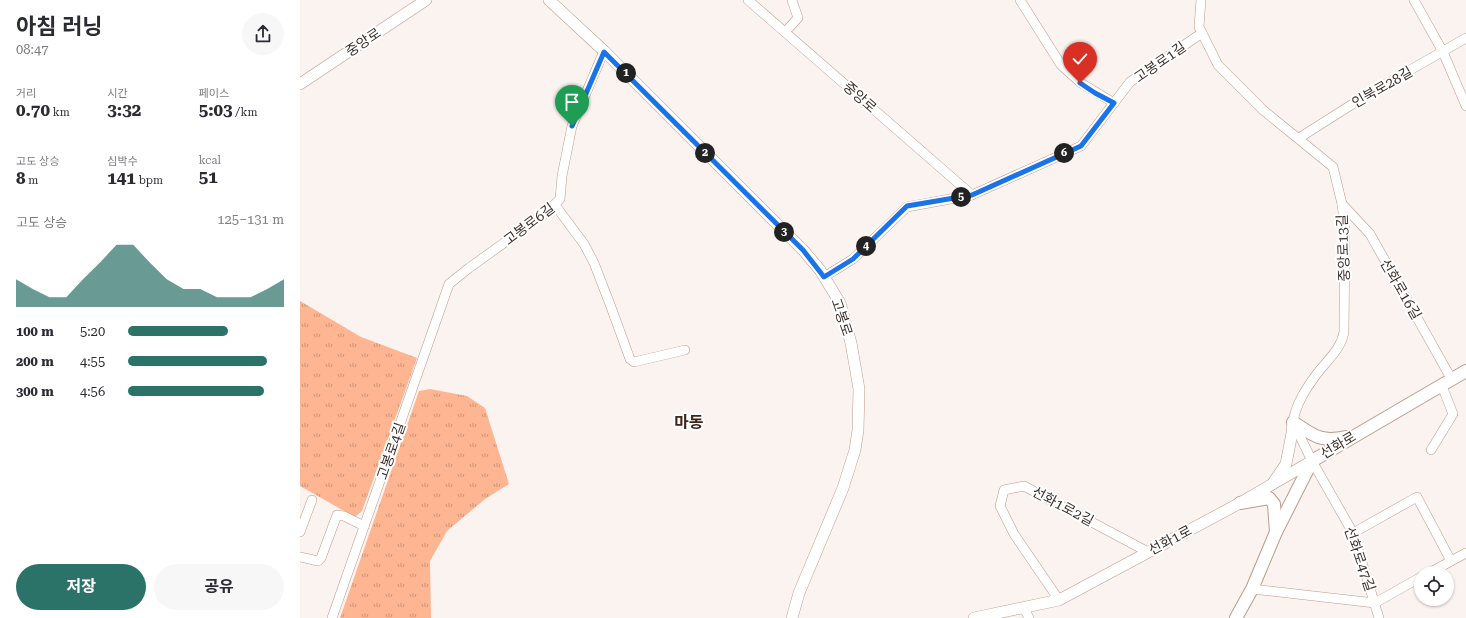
<!DOCTYPE html>
<html lang="ko">
<head>
<meta charset="utf-8">
<style>
  :root { --surface:#fff; --page:#f7f7f7; --text:#2b2b33; --muted:#7c7c81; --accent:#2b7268 }
  body { margin:0; font-family:"Roboto Serif","Noto Sans KR",serif; background:var(--page); color:var(--text); height:100vh; display:flex; flex-direction:column; font-size:15px; white-space:nowrap }
  * { box-sizing:border-box; margin:0 }
  p { font-size:13px; color:var(--muted) }
  .icon { flex:none; width:22px; height:22px; fill:none; stroke:currentColor; stroke-width:2; stroke-linecap:round; stroke-linejoin:round }
  .map { position:relative; flex:1; overflow:hidden }
  .side { display:flex; flex-direction:column; background:var(--surface); width:300px }
  .side>* { flex:none }
  .tools { position:absolute; left:1114px; top:566px; display:grid; gap:8px }
  .tools a { display:grid; place-items:center; width:40px; height:40px; border-radius:50%; background:var(--surface); box-shadow:0 1px 3px #0004; font-size:20px }
  .pin { position:absolute; display:grid; place-items:center; width:34px; height:34px; color:#fff; margin:-41px -17px; border-radius:50% 50% 50% 0; rotate:-45deg; box-shadow:0 0 4px #0007 }
  .pin .icon { rotate:45deg }
  .km { position:absolute; width:20px; height:20px; margin:-10px; border-radius:50%; background:#222; color:#fff; font-size:11px; line-height:20px; text-align:center }
  .round { display:grid; place-items:center; flex:none; width:42px; height:42px; border-radius:21px; background:var(--page) }
  .headline { display:flex; align-items:center; justify-content:space-between; height:68px; padding:0 16px }
  h1 { font-size:22px; font-weight:700; line-height:30px }
  .metrics { display:grid; grid-template-columns:repeat(3,1fr); gap:6px; height:68px; padding:4px 16px }
  .metrics div { display:grid; align-content:center }
  .metrics b { font-size:17px; font-weight:700 }
  .metrics small { font-size:11px; font-weight:400 }
  .metrics p { font-size:11px }
  .chart { height:112px; padding:8px 16px }
  .chart p { display:flex; justify-content:space-between }
  .chart svg { width:100%; height:72px; margin-top:4px; fill:var(--accent); opacity:.7 }
  .button { display:flex; gap:8px; margin-top:auto; padding:8px 16px }
  .button a { flex:1; height:46px; border-radius:24px; background:var(--accent); color:#fff; font-size:16px; font-weight:700; line-height:46px; text-align:center }
  .button a+a { background:var(--page); color:var(--text) }
  ul { padding:0 16px; list-style:none; font-size:13px }
  li { display:grid; grid-template-columns:64px 48px 1fr; align-items:center; height:30px }
  li i { height:10px; border-radius:5px; background:var(--accent) }
  main { display:flex; flex:1; min-height:0 }
  .map>svg:first-child { display:block }
  .park { fill:url(#park-tufts) }
  .lines { fill:none; stroke-linecap:round; stroke-linejoin:round }
  .minor-casing { stroke:#bc9b8b; stroke-width:10 }
  .tertiary-casing { stroke:#bc9b8b; stroke-width:12 }
  .secondary-casing { stroke:#bc9b8b; stroke-width:14 }
  .minor { stroke:#fff; stroke-width:9 }
  .tertiary { stroke:#fff; stroke-width:11 }
  .secondary { stroke:#fff; stroke-width:12 }
  .route-casing { stroke:#fff; stroke-width:8 }
  .route { stroke:#1a73e8; stroke-width:5 }
  .labels { text-anchor:middle; dominant-baseline:central; stroke-width:4; stroke-linejoin:round; paint-order:stroke }
  .street-label { font-size:14px; fill:#3e302a; stroke:#fff }
  .quarter-label { font-size:16px; font-weight:bold; fill:#3f2518; stroke:#fff }
</style>
</head>
<body>
<main>
<section class="side">
<div class="headline"><div><h1>아침 러닝</h1><p>08:47</p></div><a class="round"><svg class="icon" aria-label="share" viewBox="0 0 24 24"><path d="M12 15V3M7 8l5-5 5 5M5 13v7h14v-7"/></svg></a></div>
<div class="metrics">
<div><p>거리</p><b>0.70<small> km</small></b></div>
<div><p>시간</p><b>3:32</b></div>
<div><p>페이스</p><b>5:03<small> /km</small></b></div>
</div>
<div class="metrics">
<div><p>고도 상승</p><b>8<small> m</small></b></div>
<div><p>심박수</p><b>141<small> bpm</small></b></div>
<div><p>kcal</p><b>51</b></div>
</div>
<div class="chart"><p><span>고도 상승</span>125–131 m</p>
<svg viewBox="0 0 160 44" preserveAspectRatio="none"><path d="M0 44V27L10 33L20 38L30 38L40 27L50 17L60 6L70 6L80 17L90 27L100 33L110 33L120 38L130 38L140 38L150 33L160 27V44z"/></svg>
</div>
<ul>
<li><b>100 m</b>5:20<i style="width:64%"></i></li>
<li><b>200 m</b>4:55<i style="width:89%"></i></li>
<li><b>300 m</b>4:56<i style="width:87%"></i></li>
</ul>
<div class="button"><a>저장</a><a>공유</a></div>
</section>
<div class="map">
<svg width="1166" height="618" viewBox="0 0 1166 618">
  <defs>
    <pattern id="park-tufts" width="24" height="20" patternUnits="userSpaceOnUse"><rect width="24" height="20" fill="#feb592"/><path d="M3 7l-1-3M5 7V3M7 7l1-3M15 17l-1-3M17 17v-4M19 17l1-3" fill="none" stroke="#cf9477"/></pattern>
  </defs>
  <rect width="100%" height="100%" fill="#faf3f0"/>
  <!-- park -->
  <g class="park">
    <polygon points="0,301 61,337 117,358 62,511 55,517 0,486"/>
    <polygon points="130,389 167,396 185,408 209,484 185,499 147,531 130,561 131,618 40,618 119,391"/>
  </g>
  <g class="lines">
    <defs>
      <g id="minor">
        <polyline points="448,0 672,195"/>
        <polyline points="720,0 761,65 781,83 814,103"/>
        <path d="M901,0L899,27L918,65L963,110L1033,167L1042,204L1045,230L1044,332C1041,350 1026,361 1016,375C1005,390 996,404 993,422L1012,461L1053,533L1079,618"/>
        <polyline points="1114,0 1143,52 1166,106"/>
        <polyline points="485,32 498,18 492,0"/>
        <polyline points="999,138 1070,93 1166,38"/>
        <polyline points="1042,204 1070,234 1152,380"/>
        <polyline points="255,205 284,244 294,263 311,307 330,359 334,362 385,350"/>
        <polyline points="524,277 553,259 607,207 672,195 781,146 830,82 902,33"/>
        <polyline points="1131,450 1153,414 1142,386"/>
        <polyline points="0,532 12,500"/>
        <polyline points="1053,533 1117,497 1151,561"/>
        <polyline points="0,557 18,561 21,558 37,515 44,516 64,526"/>
        <polyline points="1129,573 1166,553"/>
        <polyline points="952,589 1075,603 1121,577"/>
        <polyline points="759,600 714,534 700,506 704,490 724,486 848,552"/>
        <polyline points="724,608 729,618"/>
        <polyline points="32,618 149,284 169,268 247,212 260,199 262,176 272,126 304,51"/>
      </g>
      <g id="tertiary">
        <polyline points="249,0 304,51 503,250 520,270 540,303 551,343 559,389 558,430 555,450 543,488 499,593 492,618"/>
        <polyline points="0,84 126,0"/>
        <polyline points="973,483 986,464 992,433 993,422"/>
        <polyline points="674,618 759,600 940,503 1012,461"/>
      </g>
      <g id="secondary">
        <path d="M993,422C1013,435 1020,443 1046,437"/>
        <polyline points="940,503 969,498 974,504 976,532"/>
        <polyline points="936,618 952,589 976,532 1012,461 1166,371"/>
      </g>
    </defs>
    <!-- minor casing -->
    <use href="#minor" class="minor-casing"/>
    <!-- tertiary casing -->
    <use href="#tertiary" class="tertiary-casing"/>
    <!-- secondary casing -->
    <use href="#secondary" class="secondary-casing"/>
    <!-- minor -->
    <use href="#minor" class="minor"/>
    <!-- tertiary -->
    <use href="#tertiary" class="tertiary"/>
    <!-- secondary -->
    <use href="#secondary" class="secondary"/>
  </g>
  <g class="lines">
    <defs>
      <polyline id="route" points="272,126 304,52 503,250 524,277 553,259 607,206 672,195 781,146 814,103 795,93 780,83"/>
    </defs>
    <!-- route casing -->
    <use href="#route" class="route-casing"/>
    <!-- route -->
    <use href="#route" class="route"/>
  </g>
  <g class="labels">
    <!-- street labels -->
    <g class="street-label">
      <text transform="translate(63 42) rotate(-34)">중앙로</text>
      <text transform="translate(860 62) rotate(-35)">고봉로1길</text>
      <text transform="translate(1082 87) rotate(-30)">인북로28길</text>
      <text transform="translate(560 97) rotate(41)">중앙로</text>
      <text transform="translate(229 224) rotate(-37)">고봉로6길</text>
      <text transform="translate(1043 248) rotate(-92)">중앙로13길</text>
      <text transform="translate(1101 289) rotate(60)">선화로16길</text>
      <text transform="translate(542 317) rotate(71)">고봉로</text>
      <text transform="translate(1038 445) rotate(-31)">선화로</text>
      <text transform="translate(91 451) rotate(-71)">고봉로4길</text>
      <text transform="translate(763 506) rotate(28)">선화1로2길</text>
      <text transform="translate(870 540) rotate(-28)">선화1로</text>
      <text transform="translate(1060 559) rotate(71)">선화로47길</text>
    </g>
    <!-- quarter labels -->
    <g class="quarter-label">
      <text x="389" y="422">마동</text>
    </g>
  </g>
</svg>
<div class="tools">
<a><svg class="icon" aria-label="locate" viewBox="0 0 24 24"><circle cx="12" cy="12" r="6"/><path d="M12 2v4M12 18v4M2 12h4M18 12h4"/></svg></a>
</div>
<div class="pin" style="left:272px;top:126px;background:#1e9e55"><svg class="icon" aria-label="arrive" viewBox="0 0 24 24"><path d="M6 21V4h12l-3 4 3 4H6"/></svg></div>
<div class="pin" style="left:780px;top:83px;background:#d93025"><svg class="icon" aria-label="check" viewBox="0 0 24 24"><path d="M5 12l5 5 9-10"/></svg></div>
<b class="km" style="left:326px;top:73px">1</b>
<b class="km" style="left:405px;top:153px">2</b>
<b class="km" style="left:484px;top:232px">3</b>
<b class="km" style="left:566px;top:246px">4</b>
<b class="km" style="left:661px;top:197px">5</b>
<b class="km" style="left:764px;top:153px">6</b>
</div>
</main>
</body>
</html>
